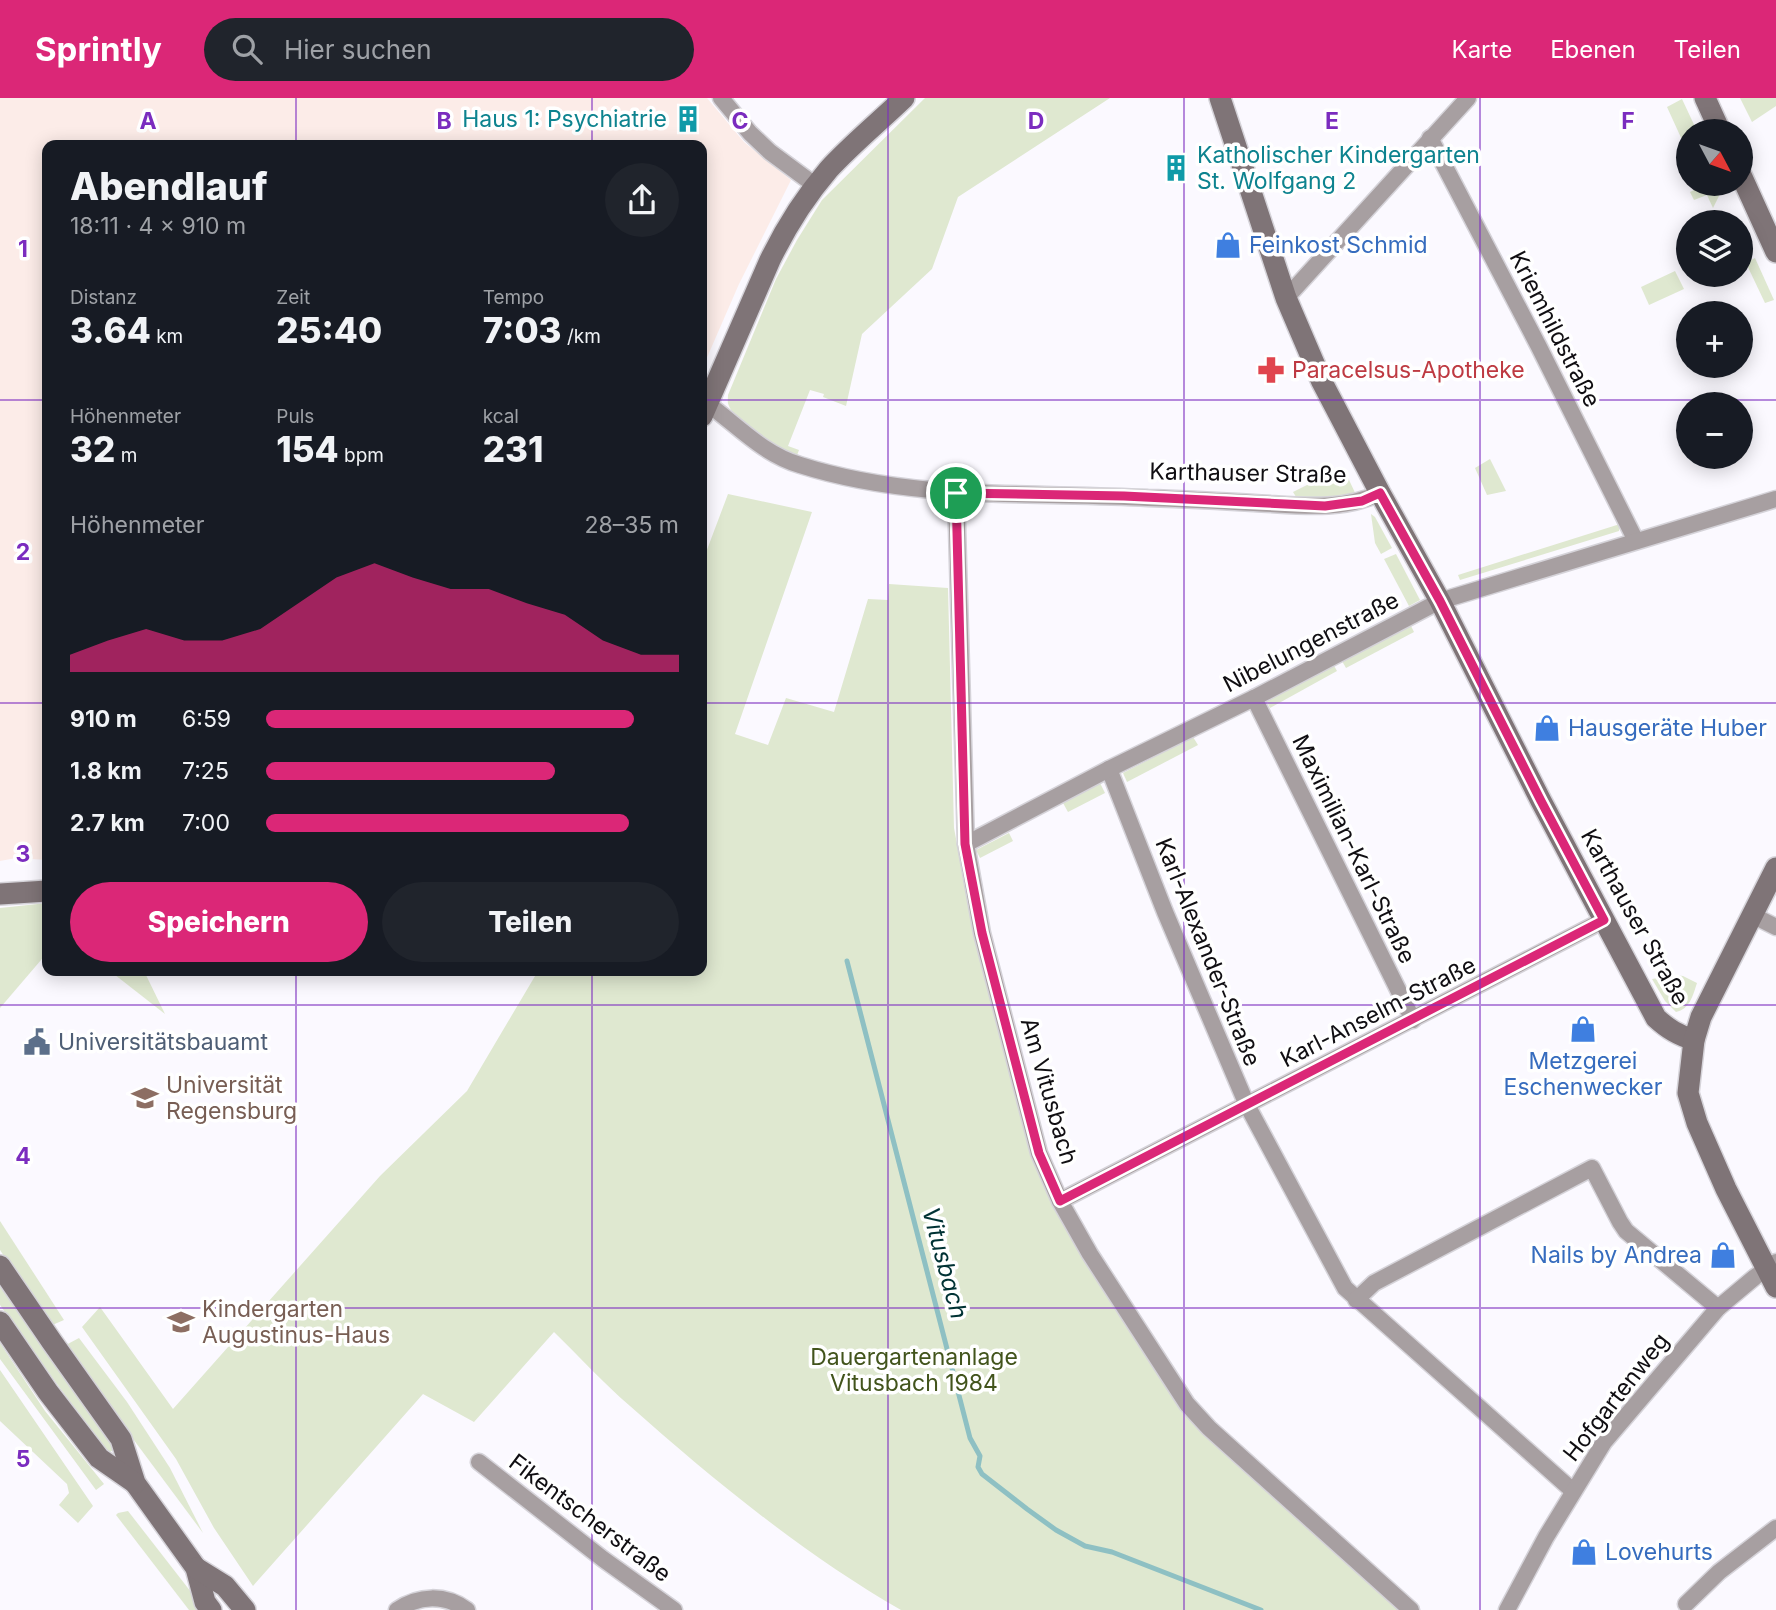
<!DOCTYPE html>
<html lang="de">
<head>
<meta charset="utf-8">
<style>
  :root { --surface:#171b24; --page:#20242c; --text:#f1f3f6; --muted:#9ea1a6; --accent:#db2777 }
  body { margin:0; font-family:Inter,sans-serif; background:var(--page); color:var(--text); height:100vh; display:flex; flex-direction:column; font-size:26px; white-space:nowrap }
  * { box-sizing:border-box; margin:0 }
  p { font-size:23px; color:var(--muted) }
  .icon { flex:none; width:38px; height:38px; fill:none; stroke:currentColor; stroke-width:2; stroke-linecap:round; stroke-linejoin:round }
  .map { position:relative; flex:1; overflow:hidden }
  .sheet { position:absolute; left:42px; top:42px; width:665px; height:836px; display:flex; flex-direction:column; background:var(--surface); border-radius:14px; box-shadow:0 4px 18px #0003 }
  .sheet>* { flex:none }
  .needle { width:46px; rotate:131deg }
  .tools { position:absolute; left:1676px; top:21px; display:grid; gap:14px }
  .tools a { display:grid; place-items:center; width:77px; height:77px; border-radius:50%; background:var(--surface); box-shadow:0 4px 18px #0003; font-size:35px }
  .pin { position:absolute; display:grid; place-items:center; width:60px; height:60px; color:#fff; margin:-30px; border:4px solid #fff; border-radius:50%; box-shadow:0 2px 7px #0007 }
  .round { display:grid; place-items:center; flex:none; width:74px; height:74px; border-radius:37px; background:var(--page) }
  .summary { display:flex; align-items:center; justify-content:space-between; height:119px; padding:0 28px }
  h1 { font-size:38px; font-weight:800; line-height:52px }
  .figures { display:grid; grid-template-columns:repeat(3,1fr); gap:10px; height:119px; padding:7px 28px }
  .figures div { display:grid; align-content:center }
  .figures b { font-size:35px; font-weight:800 }
  .figures small { font-size:19px; font-weight:400 }
  .figures p { font-size:19px }
  .chart { height:196px; padding:14px 28px }
  .chart p { display:flex; justify-content:space-between }
  .chart svg { width:100%; height:126px; margin-top:7px; fill:var(--accent); opacity:.7 }
  .action { display:flex; gap:14px; margin-top:auto; padding:14px 28px }
  .action a { flex:1; height:80px; border-radius:42px; background:var(--accent); color:#fff; font-size:28px; font-weight:800; line-height:80px; text-align:center }
  .action a+a { background:var(--page); color:var(--text) }
  ul { padding:0 28px; list-style:none; font-size:23px }
  li { display:grid; grid-template-columns:112px 84px 1fr; align-items:center; height:52px }
  li i { height:18px; border-radius:9px; background:var(--accent) }
  header { display:flex; align-items:center; gap:42px; box-sizing:border-box; height:98px; padding:0 35px; background:var(--accent); color:#fff }
  header strong { font-size:33px }
  nav { display:flex; gap:38px; margin-inline-start:auto; font-size:24px }
  .search { width:490px; height:63px; background:var(--page); display:flex; align-items:center; gap:18px; box-sizing:border-box; padding:0 24px; border-radius:38px; color:var(--muted); font-size:26px }
  .map>svg:first-child { display:block }
  .medical { fill:#fcece8 }
  .green { fill:#dfe8d0 }
  .lines { fill:none; stroke-linecap:round; stroke-linejoin:round }
  .stream { stroke:#8ec0c3; stroke-width:5 }
  .street-casing { stroke:#d5d3d9; stroke-width:19 }
  .secondary-casing { stroke:#d5d3d9; stroke-width:24 }
  .street { stroke:#a79fa1; stroke-width:16 }
  .secondary { stroke:#7f7477; stroke-width:21 }
  .route-casing { stroke:#fff; stroke-width:14 }
  .route { stroke:#db2777; stroke-width:9 }
  .grid { fill:none; stroke:#7b2cbf; stroke-width:2; stroke-opacity:0.55 }
  .labels { text-anchor:middle; dominant-baseline:central; stroke-width:7; stroke-linejoin:round; paint-order:stroke }
  .culture-label { font-size:23px; fill:#0d838f; stroke:#fff; text-anchor:end }
  .shop-label { font-size:23px; fill:#366cbe; stroke:#fff; text-anchor:start }
  .street-label { font-size:23px; fill:#100e12; stroke:#fff }
  .health-label { font-size:23px; fill:#be3a42; stroke:#fff; text-anchor:start }
  .service-label { font-size:23px; fill:#4e5e75; stroke:#fff; text-anchor:start }
  .education-label { font-size:23px; fill:#785e54; stroke:#fff; text-anchor:start }
  .park-label { font-size:23px; fill:#42541c; stroke:#fff }
  .water-label { font-size:24px; font-style:italic; fill:#003234; stroke:#fff }
  .grid-label { font-size:23px; text-anchor:middle; font-weight:bold; fill:#7b2cbf; stroke:#fff; stroke-width:7; stroke-linejoin:round; paint-order:stroke }
</style>
</head>
<body>
<header>
<strong>Sprintly</strong>
<div class="search"><svg class="icon" aria-label="search" viewBox="0 0 24 24"><circle cx="10" cy="10" r="6"/><path d="M15 15l6 6"/></svg>Hier suchen</div>
<nav><a>Karte</a><a>Ebenen</a><a>Teilen</a></nav>
</header>
<div class="map">
<svg width="1776" height="1512" viewBox="0 0 1776 1512">
  <rect width="100%" height="100%" fill="#fbf9ff"/>
  <!-- medical -->
  <polygon class="medical" points="0,0 707,0 744,44 791,82 739,186 702,271 702,47 47,47 47,762 16,760 0,763"/>
  <!-- green -->
  <g class="green">
    <path d="M925,0H1110L958,99L932,171L862,236L846,308L823,299L824,296L810,292L788,348L799,352L796,360C780,355 735,323 729,308C727,304 728,301 728,297L776,181L797,142L822,102Z"/>
    <polygon points="1740,0 1776,0 1776,8 1752,24"/>
    <polygon points="1682,1 1697,33 1689,33 1688,55 1667,9"/>
    <polygon points="1707,86 1721,86 1723,90 1713,110 1707,97 1694,102 1690,94"/>
    <polygon points="1755,160 1774,202 1765,205 1746,165"/>
    <polygon points="1675,173 1684,191 1649,207 1641,189"/>
    <polygon points="1490,361 1506,393 1487,397 1475,370"/>
    <polygon points="1343,369 1357,399 1298,402 1293,394"/>
    <path d="M728,396L812,414L735,636L768,647L786,600L834,614L868,501L888,502L889,486L948,490L954,730L975,842L1033,1060L1054,1111L1178,1308L1193,1326L1398,1512H901C805,1457 712,1381 630,1308C603,1285 579,1258 554,1234L474,1324L423,1296L253,1488L214,1430L176,1361L82,1229L100,1209L173,1311L380,1078L467,993L538,873H702V465Z"/>
    <polygon points="1371,416 1375,419 1392,450 1381,456 1375,445"/>
    <polygon points="1620,426 1619,433 1460,482 1458,477"/>
    <polygon points="1396,456 1420,502 1409,508 1384,461"/>
    <polygon points="1410,526 1414,534 1346,570 1342,563"/>
    <polygon points="1333,566 1337,573 1270,610 1266,602"/>
    <polygon points="1193,639 1198,647 1127,684 1123,675"/>
    <polygon points="1100,685 1105,695 1068,714 1063,705"/>
    <polygon points="1009,735 1013,743 980,760 976,752"/>
    <polygon points="47,805 47,855 0,910 0,810"/>
    <polygon points="110,873 144,873 165,916"/>
    <path d="M1676,877L1683,878L1697,885C1693,897 1690,911 1676,914L1665,903L1652,881Z"/>
    <polygon points="0,1123 64,1222 50,1228 0,1152"/>
    <polygon points="0,1189 116,1349 112,1353 107,1355 0,1207"/>
    <polygon points="79,1240 127,1304 170,1370 203,1435 64,1248"/>
    <polygon points="0,1245 45,1313 104,1386 96,1392 0,1261"/>
    <polygon points="0,1272 93,1408 78,1425 59,1407 69,1395 67,1386 0,1323"/>
    <polygon points="128,1413 205,1512 189,1512 116,1417 118,1415"/>
  </g>
  <g class="lines">
    <!-- stream -->
    <polyline class="stream" points="847,863 970,1340 980,1358 978,1369 982,1376 1027,1411 1056,1432 1085,1448 1112,1454 1261,1512"/>
    <defs>
      <g id="street">
        <polyline points="721,0 750,35 770,54 816,88"/>
        <polyline points="1430,40 1538,247 1636,443"/>
        <polyline points="1286,200 1468,0"/>
        <path d="M708,306C738,328 763,356 800,367C913,403 1031,394 1148,400C1183,401 1219,403 1254,405C1296,407 1341,414 1380,395"/>
        <polyline points="956,395 966,746 982,835 1039,1055 1060,1103 1090,1156 1187,1306 1209,1330 1411,1512"/>
        <polyline points="1254,600 1413,922"/>
        <polyline points="1109,671 1165,814 1247,1007 1345,1190 1573,1393"/>
        <polyline points="966,746 1109,671 1254,600 1440,503 1776,401"/>
        <polyline points="1752,817 1776,829"/>
        <polyline points="1060,1103 1604,822"/>
        <polyline points="1356,1202 1374,1185 1592,1070 1620,1124 1626,1133 1718,1210"/>
        <polyline points="479,1364 603,1461 674,1512"/>
        <polyline points="1686,1506 1719,1474 1776,1430"/>
        <path d="M397,1512C419,1497 445,1496 467,1512"/>
        <polyline points="1507,1512 1546,1439 1604,1344 1718,1210 1755,1179 1776,1164"/>
      </g>
      <g id="secondary">
        <path d="M1220,0L1286,200L1322,284L1380,395L1440,503L1541,703L1656,920C1668,931 1678,937 1694,942"/>
        <polyline points="1705,0 1720,33"/>
        <polyline points="1741,77 1776,154"/>
        <path d="M702,318L770,162C786,129 805,99 829,71C852,46 879,24 904,0"/>
        <polyline points="1776,770 1701,919 1694,942 1688,995 1697,1025 1726,1091 1776,1189"/>
        <polyline points="0,796 47,793"/>
        <polyline points="0,1168 52,1244 121,1341 135,1385 196,1470 205,1504 211,1512"/>
        <polyline points="0,1224 48,1294 99,1360 135,1385"/>
        <polyline points="196,1470 225,1488 245,1512"/>
      </g>
    </defs>
    <!-- street casing -->
    <use href="#street" class="street-casing"/>
    <!-- secondary casing -->
    <use href="#secondary" class="secondary-casing"/>
    <!-- street -->
    <use href="#street" class="street"/>
    <!-- secondary -->
    <use href="#secondary" class="secondary"/>
  </g>
  <g class="lines">
    <defs>
      <polygon id="route" points="956,395 1124,398 1325,408 1362,403 1380,395 1440,503 1541,703 1604,822 1060,1103 1039,1055 982,835 965,746"/>
    </defs>
    <!-- route casing -->
    <use href="#route" class="route-casing"/>
    <!-- route -->
    <use href="#route" class="route"/>
  </g>
  <!-- grid -->
  <path class="grid" d="M296,0V47M592,0V47M888,0V1512M1184,0V1512M1480,0V1512M0,302H47M702,302H1776M0,605H47M702,605H1776M296,873V1512M592,873V1512M0,907H1776M0,1210H1776"/>
  <!-- icons -->
  <defs>
    <symbol id="building-bare" viewBox="-9 -9 18 18"><path d="M-4-6H4V6H1V3H-1V6H-4ZM-2.5-4.3h1.7v1.8h-1.7ZM.8-4.3h1.7v1.8H.8ZM-2.5-1h1.7V.8h-1.7ZM.8-1h1.7V.8H.8Z" fill="#0f9aa8" stroke="#fff" stroke-width="2.5" paint-order="stroke"/></symbol>
    <symbol id="shop-bare" viewBox="-9 -9 18 18"><path d="M-5-2.5h2.3a2.7 3.5 0 0 1 5.4 0H5L5.5 6h-11ZM-1.5-2.5h3a1.5 2.3 0 0 0-3 0Z" fill="#3f7fe0" stroke="#fff" stroke-width="2.5" paint-order="stroke"/></symbol>
    <symbol id="pharmacy-bare" viewBox="-9 -9 18 18"><path d="M-2-6h4v4h4v4h-4v4h-4v-4h-4v-4h4Z" fill="#e0444e" stroke="#fff" stroke-width="2.5" paint-order="stroke"/></symbol>
    <symbol id="civic-bare" viewBox="-9 -9 18 18"><path d="M-.6-6.5H3V-4.5H.6V-3L4-1V1h2V6H-6V1h2V-1L-.6-3ZM-1.2 2.5V6h2.4V2.5Z" fill="#5c6f8a" stroke="#fff" stroke-width="2.5" paint-order="stroke"/></symbol>
    <symbol id="university-bare" viewBox="-9 -9 18 18"><path d="M0-5L7-2L0 1L-7-2ZM-4 1L0 2.5L4 1V4Q0 6-4 4Z" fill="#8d6e63" stroke="#fff" stroke-width="2.5" paint-order="stroke"/></symbol>
    <symbol id="school-bare" viewBox="-9 -9 18 18"><path d="M0-5L7-2L0 1L-7-2ZM-4 1L0 2.5L4 1V4Q0 6-4 4Z" fill="#8d6e63" stroke="#fff" stroke-width="2.5" paint-order="stroke"/></symbol>
  </defs>
  <g fill-rule="evenodd">
    <use href="#building-bare" x="669" y="2" width="38" height="38"/>
    <use href="#building-bare" x="1157" y="51" width="38" height="38"/>
    <use href="#shop-bare" x="1209" y="128" width="38" height="38"/>
    <use href="#pharmacy-bare" x="1252" y="253" width="38" height="38"/>
    <use href="#shop-bare" x="1528" y="611" width="38" height="38"/>
    <use href="#shop-bare" x="1564" y="912" width="38" height="38"/>
    <use href="#civic-bare" x="18" y="925" width="38" height="38"/>
    <use href="#university-bare" x="126" y="981" width="38" height="38"/>
    <use href="#shop-bare" x="1704" y="1138" width="38" height="38"/>
    <use href="#school-bare" x="162" y="1205" width="38" height="38"/>
    <use href="#shop-bare" x="1565" y="1435" width="38" height="38"/>
  </g>
  <g class="labels">
    <!-- culture labels -->
    <g class="culture-label">
      <text x="667" y="21">Haus 1: Psychiatrie</text>
      <text x="1197" y="57" text-anchor="start">Katholischer Kindergarten<tspan x="1197" dy="26">St. Wolfgang 2</tspan></text>
    </g>
    <!-- shop labels -->
    <g class="shop-label">
      <text x="1249" y="147">Feinkost Schmid</text>
      <text x="1568" y="630">Hausgeräte Huber</text>
      <text x="1583" y="963" text-anchor="middle">Metzgerei<tspan x="1583" dy="26">Eschenwecker</tspan></text>
      <text x="1702" y="1157" text-anchor="end">Nails by Andrea</text>
      <text x="1605" y="1454">Lovehurts</text>
    </g>
    <!-- street labels -->
    <g class="street-label">
      <text transform="translate(1555 231) rotate(63)">Kriemhildstraße</text>
      <text transform="translate(1248 375) rotate(1)">Karthauser Straße</text>
      <text transform="translate(1311 544) rotate(-27)">Nibelungenstraße</text>
      <text transform="translate(1354 751) rotate(64)">Maximilian-Karl-Straße</text>
      <text transform="translate(1635 819) rotate(61)">Karthauser Straße</text>
      <text transform="translate(1208 854) rotate(68)">Karl-Alexander-Straße</text>
      <text transform="translate(1378 914) rotate(-27)">Karl-Anselm-Straße</text>
      <text transform="translate(1049 993) rotate(74)">Am Vitusbach</text>
      <text transform="translate(1616 1299) rotate(-52)">Hofgartenweg</text>
      <text transform="translate(590 1420) rotate(37)">Fikentscherstraße</text>
    </g>
    <!-- health labels -->
    <g class="health-label">
      <text x="1292" y="272">Paracelsus-Apotheke</text>
    </g>
    <!-- service labels -->
    <g class="service-label">
      <text x="58" y="944">Universitätsbauamt</text>
    </g>
    <!-- education labels -->
    <g class="education-label">
      <text x="166" y="987">Universität<tspan x="166" dy="26">Regensburg</tspan></text>
      <text x="202" y="1211">Kindergarten<tspan x="202" dy="26">Augustinus-Haus</tspan></text>
    </g>
    <!-- park labels -->
    <g class="park-label">
      <text x="914" y="1259">Dauergartenanlage<tspan x="914" dy="26">Vitusbach 1984</tspan></text>
    </g>
    <!-- water labels -->
    <g class="water-label">
      <text transform="translate(945 1165) rotate(75)">Vitusbach</text>
    </g>
  </g>
  <g class="grid-label">
    <text x="148" y="31">A</text>
    <text x="444" y="31">B</text>
    <text x="740" y="31">C</text>
    <text x="1036" y="31">D</text>
    <text x="1332" y="31">E</text>
    <text x="1628" y="31">F</text>
    <text x="23" y="159">1</text>
    <text x="23" y="462">2</text>
    <text x="23" y="764">3</text>
    <text x="23" y="1066">4</text>
    <text x="23" y="1369">5</text>
  </g>
</svg>
<div class="tools">
<a><svg class="needle" viewBox="-14 -14 28 28"><path d="M0-13l5 13h-10z" fill="#e53935"/><path d="M0 13l5-13h-10z" fill="#9ea1a6"/></svg></a>
<a><svg class="icon" aria-label="layers" viewBox="0 0 24 24"><path d="M12 4l9 5-9 5-9-5zM3 14l9 5 9-5"/></svg></a>
<a>+</a>
<a>−</a>
</div>
<div class="pin" style="left:956px;top:395px;background:#1e9e55"><svg class="icon" aria-label="arrive" viewBox="0 0 24 24"><path d="M6 21V4h12l-3 4 3 4H6"/></svg></div>
<section class="sheet">
<div class="summary"><div><h1>Abendlauf</h1><p>18:11 · 4 × 910 m</p></div><a class="round"><svg class="icon" aria-label="share" viewBox="0 0 24 24"><path d="M12 15V3M7 8l5-5 5 5M5 13v7h14v-7"/></svg></a></div>
<div class="figures">
<div><p>Distanz</p><b>3.64<small> km</small></b></div>
<div><p>Zeit</p><b>25:40</b></div>
<div><p>Tempo</p><b>7:03<small> /km</small></b></div>
</div>
<div class="figures">
<div><p>Höhenmeter</p><b>32<small> m</small></b></div>
<div><p>Puls</p><b>154<small> bpm</small></b></div>
<div><p>kcal</p><b>231</b></div>
</div>
<div class="chart"><p><span>Höhenmeter</span>28–35 m</p>
<svg viewBox="0 0 160 44" preserveAspectRatio="none"><path d="M0 44V38L10 33L20 29L30 33L40 33L50 29L60 20L70 11L80 6L90 11L100 15L110 15L120 20L130 24L140 33L150 38L160 38V44z"/></svg>
</div>
<ul>
<li><b>910 m</b>6:59<i style="width:89%"></i></li>
<li><b>1.8 km</b>7:25<i style="width:70%"></i></li>
<li><b>2.7 km</b>7:00<i style="width:88%"></i></li>
</ul>
<div class="action"><a>Speichern</a><a>Teilen</a></div>
</section>
</div>
</body>
</html>
